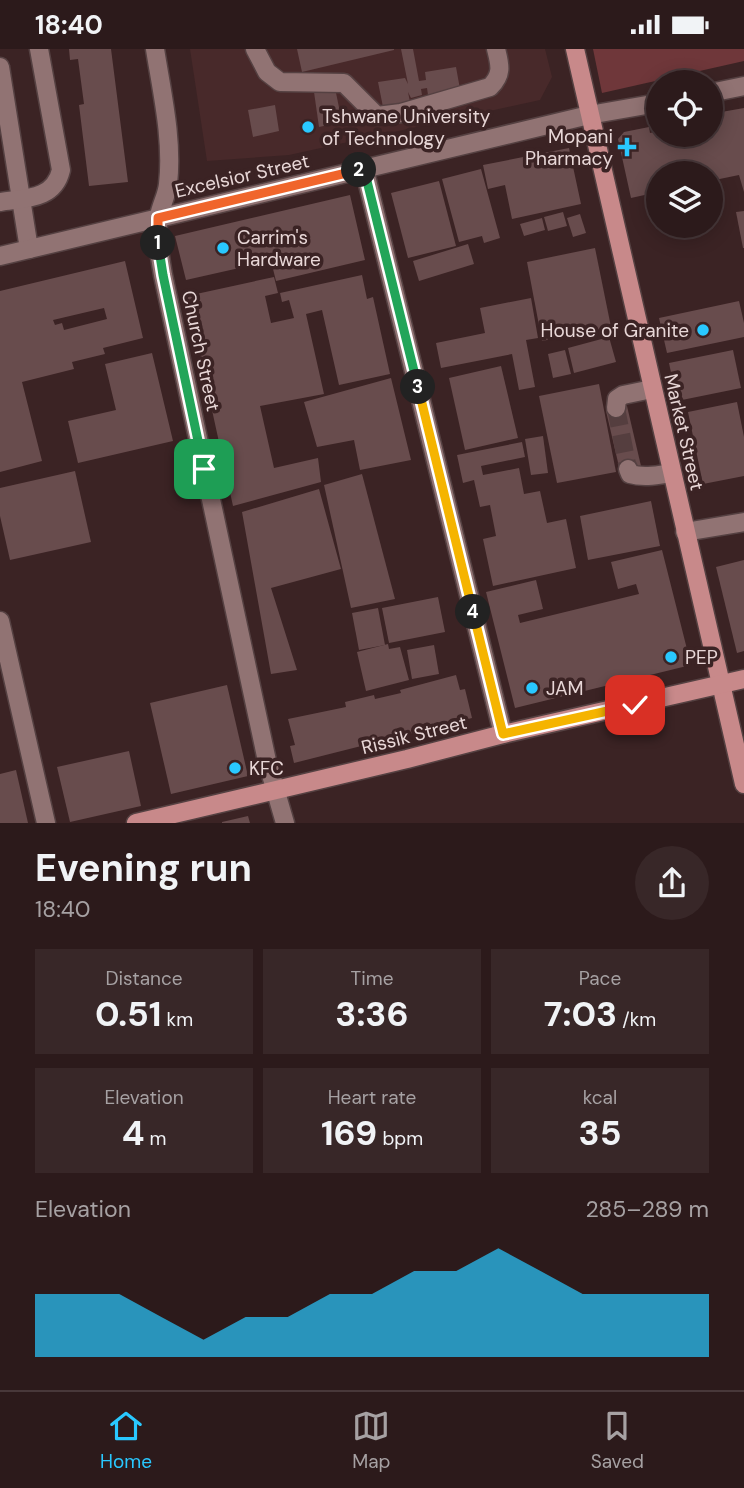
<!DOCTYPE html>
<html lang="en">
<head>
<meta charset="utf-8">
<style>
  :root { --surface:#2c1a1b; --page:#382728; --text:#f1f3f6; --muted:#a6a1a3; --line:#48383a; --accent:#29c8ff }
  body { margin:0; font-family:"DM Sans",sans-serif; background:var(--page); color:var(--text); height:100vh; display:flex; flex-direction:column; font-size:26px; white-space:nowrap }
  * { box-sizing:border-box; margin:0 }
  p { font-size:23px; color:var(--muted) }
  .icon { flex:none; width:38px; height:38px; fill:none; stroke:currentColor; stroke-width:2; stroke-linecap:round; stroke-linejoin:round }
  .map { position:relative; height:774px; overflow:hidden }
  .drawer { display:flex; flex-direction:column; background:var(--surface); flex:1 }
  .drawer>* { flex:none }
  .buttons { position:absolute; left:646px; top:21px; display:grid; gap:14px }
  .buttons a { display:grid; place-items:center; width:77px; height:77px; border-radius:50%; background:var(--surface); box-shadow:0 4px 18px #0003,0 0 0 2px var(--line); font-size:35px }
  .pin { position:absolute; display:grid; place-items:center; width:60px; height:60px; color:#fff; margin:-30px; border-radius:14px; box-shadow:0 4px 10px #0006 }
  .km { position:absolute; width:35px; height:35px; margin:-18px; border-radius:50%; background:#222; color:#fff; font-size:19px; line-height:35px; text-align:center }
  .round { display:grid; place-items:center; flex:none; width:74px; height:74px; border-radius:37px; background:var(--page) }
  .summary { display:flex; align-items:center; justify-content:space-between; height:119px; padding:0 35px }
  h1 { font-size:38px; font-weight:700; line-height:52px }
  .stats { display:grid; grid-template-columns:repeat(3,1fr); gap:10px; height:119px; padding:7px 35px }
  .stats div { display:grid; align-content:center; border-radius:0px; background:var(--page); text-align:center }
  .stats b { font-size:35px; font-weight:700 }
  .stats small { font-size:19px; font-weight:400 }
  .stats p { font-size:19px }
  .chart { height:196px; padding:14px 35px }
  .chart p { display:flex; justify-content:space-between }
  .chart svg { width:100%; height:126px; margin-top:7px; fill:var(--accent); opacity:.7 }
  .status { display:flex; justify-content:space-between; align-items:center; height:49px; padding:0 35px; background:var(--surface); direction:ltr }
  .status svg { height:19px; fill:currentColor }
  .tabs { display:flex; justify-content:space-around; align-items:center; height:98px; border-top:2px solid var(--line); background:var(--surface); font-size:19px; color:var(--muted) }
  .tabs a { display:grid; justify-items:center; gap:4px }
  .tabs .active { color:var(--accent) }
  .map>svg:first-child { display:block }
  .built { fill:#48292a }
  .green { fill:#6f373a }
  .building { fill:#684c4d; fill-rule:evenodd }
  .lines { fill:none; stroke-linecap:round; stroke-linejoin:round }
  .minor-tunnel { stroke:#553e3f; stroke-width:18; stroke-dasharray:18 9; stroke-linecap:butt }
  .minor-casing { stroke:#554142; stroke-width:21 }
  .major-casing { stroke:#554142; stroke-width:21 }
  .minor { stroke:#917373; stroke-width:18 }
  .major { stroke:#c8898a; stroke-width:18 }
  .split-1-casing { stroke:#fff; stroke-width:14 }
  .split-2-casing { stroke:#fff; stroke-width:14 }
  .split-3-casing { stroke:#fff; stroke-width:14 }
  .split-4-casing { stroke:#fff; stroke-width:14 }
  .split-5-casing { stroke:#fff; stroke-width:14 }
  .split-1 { stroke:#22a559; stroke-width:9 }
  .split-2 { stroke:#f0652b; stroke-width:9 }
  .split-3 { stroke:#22a559; stroke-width:9 }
  .split-4 { stroke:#f5b400; stroke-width:9 }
  .split-5 { stroke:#f5b400; stroke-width:9 }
  .poi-dot { fill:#29c8ff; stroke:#3b2324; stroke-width:2.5 }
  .labels { text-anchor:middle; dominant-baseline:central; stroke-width:7; stroke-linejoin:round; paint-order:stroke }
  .poi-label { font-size:19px; fill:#e8d7d7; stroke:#3b2324; text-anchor:start }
  .street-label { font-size:19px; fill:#e8d7d7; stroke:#3b2324 }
</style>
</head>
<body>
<div class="status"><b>18:40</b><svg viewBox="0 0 49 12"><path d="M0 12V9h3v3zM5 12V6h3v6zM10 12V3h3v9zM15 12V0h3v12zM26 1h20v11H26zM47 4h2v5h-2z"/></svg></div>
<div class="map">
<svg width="744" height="774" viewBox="0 0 744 774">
  <rect width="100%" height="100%" fill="#3b2324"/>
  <!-- built -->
  <polygon class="built" points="190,0 545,0 552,28 540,51 289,106 207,112"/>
  <!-- green -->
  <polygon class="green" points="593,0 744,0 744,12 602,44"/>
  <!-- building -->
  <g class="building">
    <polygon points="69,0 111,0 128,133 89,137 79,56 84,55 78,10 70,11"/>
    <polygon points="297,0 394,0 394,1 302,23"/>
    <polygon points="401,0 413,0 419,32 426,31 425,23 456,18 460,40 428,46 427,39 421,40 422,46 411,49 408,43 410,53 383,58 378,33 405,29 408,35"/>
    <polygon points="335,39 342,73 319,78 314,43"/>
    <polygon points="275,56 279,82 253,88 248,61"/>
    <polygon points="744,59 744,143 739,126 710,132 710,124 658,124 658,143 631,149 618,90 624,83 649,78 650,84 658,82 658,86 710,86 710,65"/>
    <polygon points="569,99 581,155 512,170 505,136 488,140 483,116"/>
    <polygon points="481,120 500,189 484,194 482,187 459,193 442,130"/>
    <polygon points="439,132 456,197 408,209 391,144"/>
    <polygon points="350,146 365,211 276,232 271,212 186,231 175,187"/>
    <polygon points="744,162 744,199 743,199 736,163"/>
    <polygon points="563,163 567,177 548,182 544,168"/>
    <polygon points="580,165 586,184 573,188 567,169"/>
    <polygon points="542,169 545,181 524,187 520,175"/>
    <polygon points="468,195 474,215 419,232 413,212"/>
    <polygon points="595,199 611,278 542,292 527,213"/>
    <path d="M125,212L143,289L103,299L105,305L72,313L74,320L22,333L42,412L0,423V242ZM104,259L107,270L64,281L62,274L55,276L53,271Z"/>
    <polygon points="362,226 367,250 373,248 390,325 339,336 322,261 306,265 324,345 260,357 274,419 318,409 321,433 233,457 187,247 274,228 278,244 265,247 271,274 294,269 289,251 282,253 280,244"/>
    <polygon points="531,249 538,289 526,291 535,338 519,341 512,305 441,319 436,294 485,284 480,259"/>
    <polygon points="739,252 744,274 744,288 667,304 659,269"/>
    <polygon points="609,288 616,313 574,324 568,299"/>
    <polygon points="565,301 571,325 553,329 548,305"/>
    <polygon points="733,301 741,339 677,352 669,314"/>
    <polygon points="152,304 173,392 78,414 68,372 116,361 105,315"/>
    <polygon points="501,317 518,389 465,401 449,329"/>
    <polygon points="391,329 411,411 360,421 354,391 317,398 304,353"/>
    <polygon points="599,335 616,423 557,434 539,347"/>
    <polygon points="737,353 744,388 744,427 703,435 688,363"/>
    <polygon points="627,357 641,417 620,422 606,362"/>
    <polygon points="543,387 548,424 531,426 525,390"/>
    <polygon points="522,393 525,408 481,417 483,426 519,419 524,445 540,442 547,474 566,470 576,519 493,537 483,490 496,487 490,456 480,458 474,431 463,434 457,406"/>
    <polygon points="75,422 91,493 10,511 0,467 0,439"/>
    <polygon points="362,425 395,550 351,559 324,436"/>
    <polygon points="319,440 341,520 271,539 297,621 271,625 242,463"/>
    <polygon points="651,452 660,497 588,511 580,467"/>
    <polygon points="662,501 691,616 515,659 486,543 536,531 543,560 518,566 520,574 639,545 636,535 618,540 611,513"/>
    <polygon points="744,511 744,602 737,604 716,518"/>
    <polygon points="438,548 445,583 389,594 382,559"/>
    <polygon points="378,559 385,596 359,601 352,564"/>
    <polygon points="388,595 389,600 400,598 409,631 366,642 357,603"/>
    <polygon points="434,596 439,625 412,630 407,601"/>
    <polygon points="456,626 460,641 465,640 472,669 294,714 290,697 295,696 288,670 346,658 345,653 374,646 375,650 401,644 400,641"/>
    <polygon points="227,636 248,727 171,745 150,654"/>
    <polygon points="129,702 141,757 70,773 57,718"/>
    <polygon points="16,721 28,774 0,774 0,725"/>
    <polygon points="248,767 250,774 222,774 222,773"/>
  </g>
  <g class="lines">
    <!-- minor-tunnel -->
    <polyline class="minor-tunnel" points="616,359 628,420"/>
    <defs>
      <g id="minor">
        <path d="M155,0C162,44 173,91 168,135C167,146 161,156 159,167C155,185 160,207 163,226L267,712L285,774"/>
        <path d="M255,0L267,23L280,33L344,34L377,67L401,64L490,38C503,25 500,16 496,0"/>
        <polyline points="0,18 29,200"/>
        <polyline points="710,44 744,37"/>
        <polyline points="364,119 503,685"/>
        <path d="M0,153C25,149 54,151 61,121L39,0"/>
        <polyline points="0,207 589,66 658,54"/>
        <polyline points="616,359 617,350 623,346 652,340"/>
        <path d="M628,420L630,425C644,429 658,426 672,424"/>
        <polyline points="685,483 744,473"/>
        <polyline points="0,572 46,774"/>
      </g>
      <g id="major">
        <polyline points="575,0 744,735"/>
        <polyline points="136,774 407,710 503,685 744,630"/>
      </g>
    </defs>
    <!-- minor casing -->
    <use href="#minor" class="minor-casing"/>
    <!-- major casing -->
    <use href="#major" class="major-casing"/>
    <!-- minor -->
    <use href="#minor" class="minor"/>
    <!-- major -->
    <use href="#major" class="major"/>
  </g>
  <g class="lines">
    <defs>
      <polyline id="split-1" points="158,194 163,226 204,420"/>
      <polyline id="split-2" points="158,194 158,169 359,121"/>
      <polyline id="split-3" points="359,121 364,120 418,338"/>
      <polyline id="split-4" points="418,338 473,563"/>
      <polyline id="split-5" points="473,563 503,685 635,656"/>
    </defs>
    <!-- split-1 casing -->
    <use href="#split-1" class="split-1-casing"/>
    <!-- split-2 casing -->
    <use href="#split-2" class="split-2-casing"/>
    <!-- split-3 casing -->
    <use href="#split-3" class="split-3-casing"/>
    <!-- split-4 casing -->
    <use href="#split-4" class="split-4-casing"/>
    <!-- split-5 casing -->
    <use href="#split-5" class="split-5-casing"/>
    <!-- split-1 -->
    <use href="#split-1" class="split-1"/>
    <!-- split-2 -->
    <use href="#split-2" class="split-2"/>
    <!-- split-3 -->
    <use href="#split-3" class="split-3"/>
    <!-- split-4 -->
    <use href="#split-4" class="split-4"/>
    <!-- split-5 -->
    <use href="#split-5" class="split-5"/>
  </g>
  <!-- markers -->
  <g class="poi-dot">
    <circle cx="308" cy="78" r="7"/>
    <path d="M623.5 87.5h7v7h7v7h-7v7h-7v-7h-7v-7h7z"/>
    <circle cx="223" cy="199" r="7"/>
    <circle cx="703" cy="281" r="7"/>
    <circle cx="671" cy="608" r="7"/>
    <circle cx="532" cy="639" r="7"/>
    <circle cx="235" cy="719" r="7"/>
  </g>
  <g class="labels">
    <!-- poi labels -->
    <g class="poi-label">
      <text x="322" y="67">Tshwane University<tspan x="322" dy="22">of Technology</tspan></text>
      <text x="613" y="87" text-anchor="end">Mopani<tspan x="613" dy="22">Pharmacy</tspan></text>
      <text x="237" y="188">Carrim's<tspan x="237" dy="22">Hardware</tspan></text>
      <text x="689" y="281" text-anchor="end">House of Granite</text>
      <text x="685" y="608">PEP</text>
      <text x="546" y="639">JAM</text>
      <text x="249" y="719">KFC</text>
    </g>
    <!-- street labels -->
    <g class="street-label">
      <text transform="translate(242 127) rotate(-13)">Excelsior Street</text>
      <text transform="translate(201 302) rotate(78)">Church Street</text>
      <text transform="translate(684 383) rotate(77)">Market Street</text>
      <text transform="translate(414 686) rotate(-14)">Rissik Street</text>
    </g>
  </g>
</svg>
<div class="buttons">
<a><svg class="icon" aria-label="locate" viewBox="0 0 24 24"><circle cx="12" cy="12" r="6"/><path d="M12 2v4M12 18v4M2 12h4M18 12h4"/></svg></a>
<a><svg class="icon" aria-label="layers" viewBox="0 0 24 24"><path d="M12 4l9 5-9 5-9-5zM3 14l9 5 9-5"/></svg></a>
</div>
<div class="pin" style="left:204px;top:420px;background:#1e9e55"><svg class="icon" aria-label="arrive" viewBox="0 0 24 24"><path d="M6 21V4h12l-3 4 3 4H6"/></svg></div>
<div class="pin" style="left:635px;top:656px;background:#d93025"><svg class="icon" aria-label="check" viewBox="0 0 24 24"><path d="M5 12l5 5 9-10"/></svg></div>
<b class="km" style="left:158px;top:194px">1</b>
<b class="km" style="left:359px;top:121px">2</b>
<b class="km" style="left:418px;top:338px">3</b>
<b class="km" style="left:473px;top:563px">4</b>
</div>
<section class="drawer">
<div class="summary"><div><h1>Evening run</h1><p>18:40</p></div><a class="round"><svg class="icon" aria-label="share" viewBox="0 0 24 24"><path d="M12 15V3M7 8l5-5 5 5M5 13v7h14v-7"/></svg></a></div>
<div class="stats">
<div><p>Distance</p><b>0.51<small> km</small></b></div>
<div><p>Time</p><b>3:36</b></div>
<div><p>Pace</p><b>7:03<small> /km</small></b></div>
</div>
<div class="stats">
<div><p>Elevation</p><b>4<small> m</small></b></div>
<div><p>Heart rate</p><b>169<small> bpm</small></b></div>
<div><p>kcal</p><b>35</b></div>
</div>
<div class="chart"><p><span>Elevation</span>285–289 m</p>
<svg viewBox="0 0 160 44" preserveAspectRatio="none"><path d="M0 44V22L10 22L20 22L30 30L40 38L50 30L60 30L70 22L80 22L90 14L100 14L110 6L120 14L130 22L140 22L150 22L160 22V44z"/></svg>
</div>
</section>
<nav class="tabs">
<a class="active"><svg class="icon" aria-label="home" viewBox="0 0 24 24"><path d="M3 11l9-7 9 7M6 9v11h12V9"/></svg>Home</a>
<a><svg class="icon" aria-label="map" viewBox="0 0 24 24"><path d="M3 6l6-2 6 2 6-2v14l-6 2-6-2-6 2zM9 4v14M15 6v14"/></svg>Map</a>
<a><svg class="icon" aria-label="saved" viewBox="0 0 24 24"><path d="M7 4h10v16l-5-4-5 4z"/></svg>Saved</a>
</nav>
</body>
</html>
